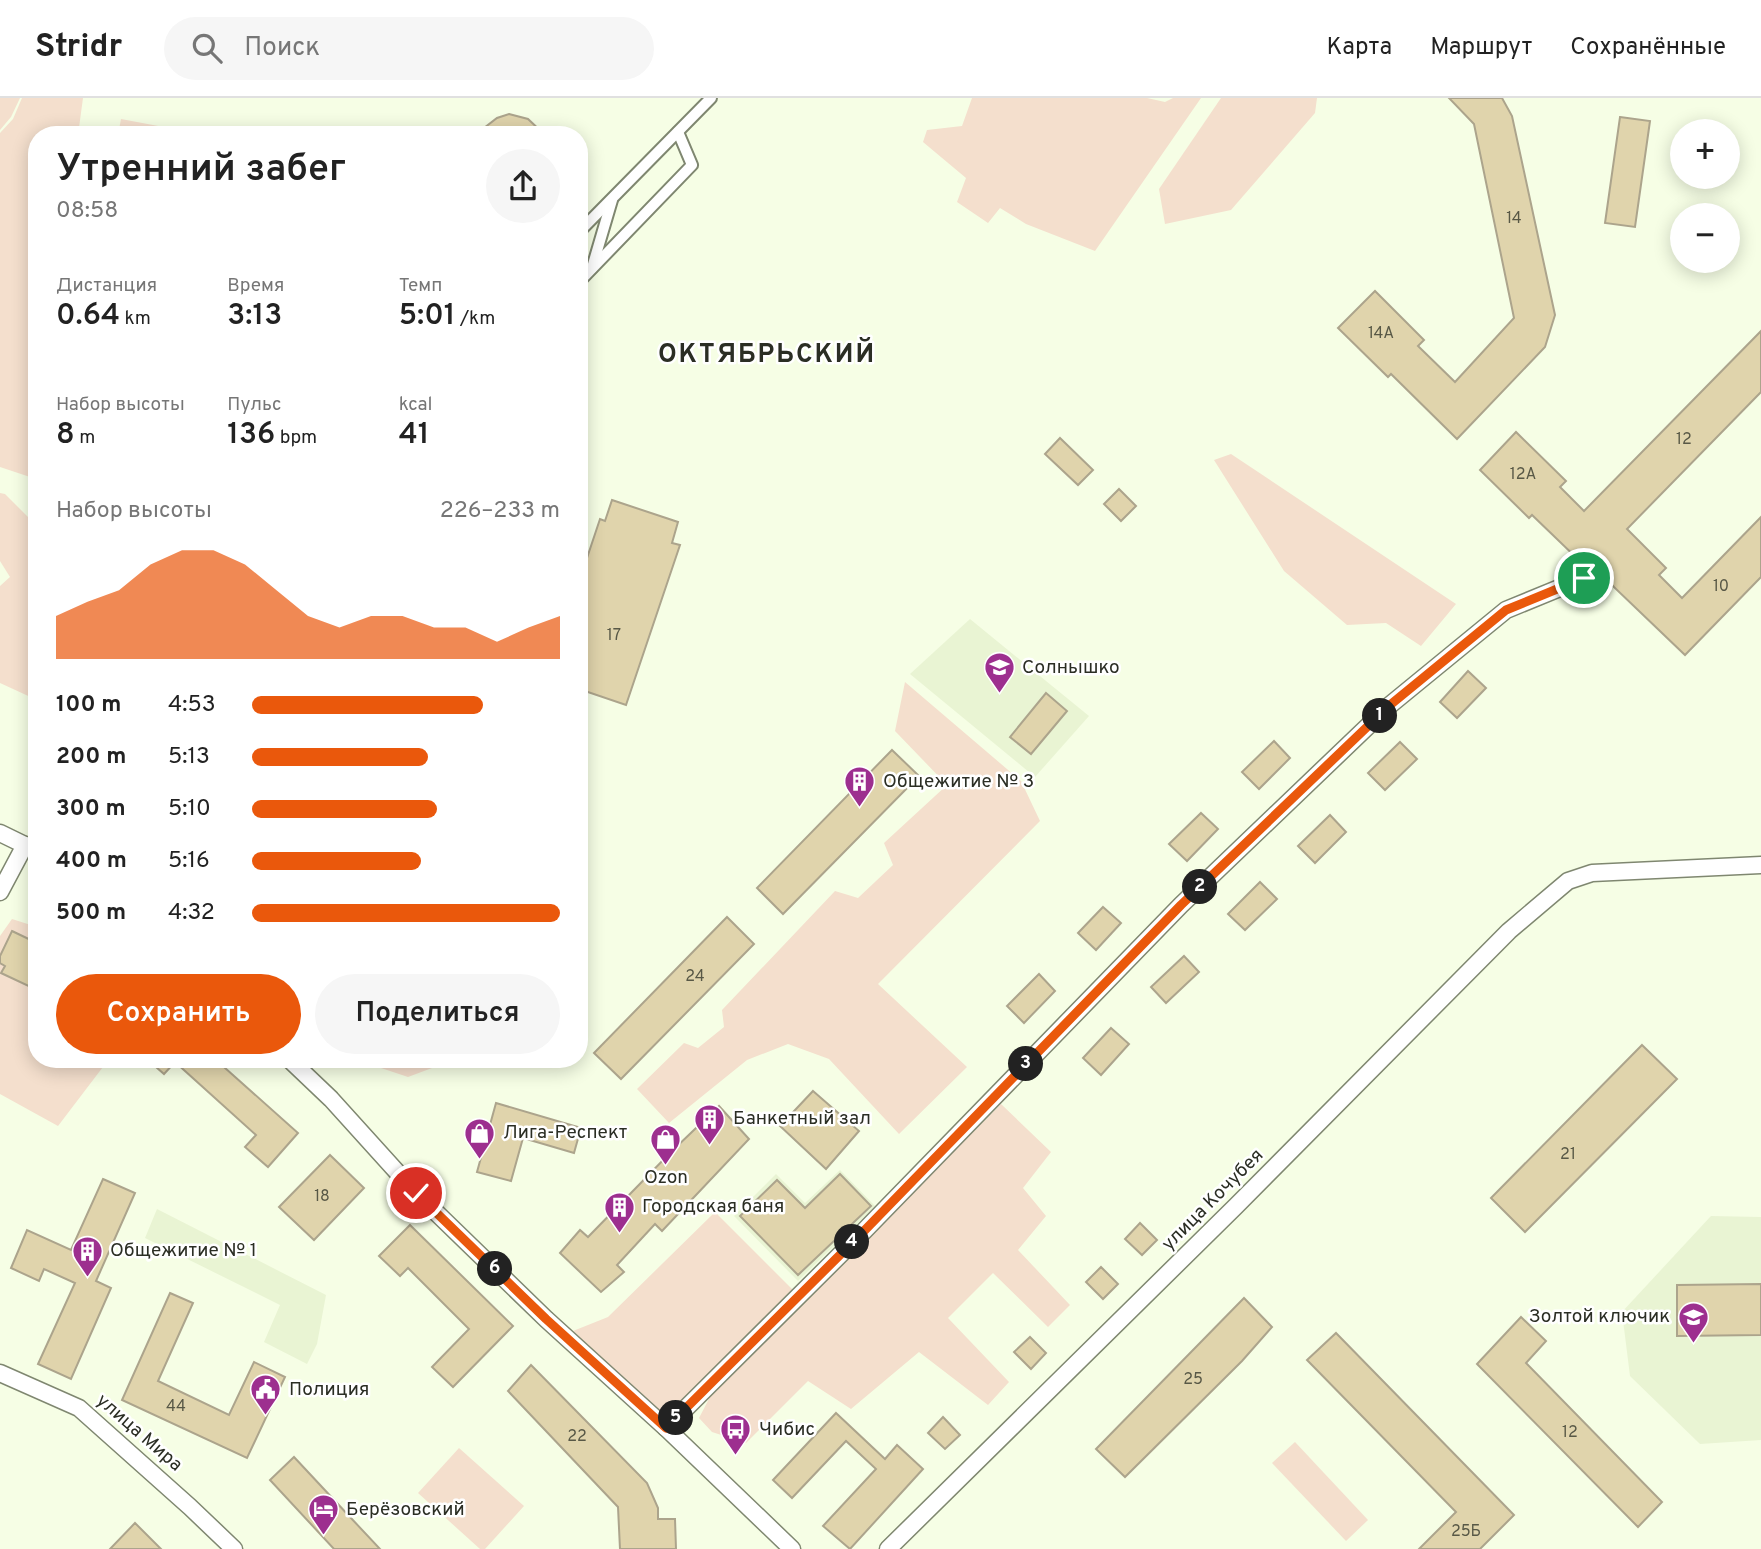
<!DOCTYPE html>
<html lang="ru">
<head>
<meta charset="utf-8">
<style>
  :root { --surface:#fff; --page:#f6f6f6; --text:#222; --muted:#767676; --line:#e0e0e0; --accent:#ea580c }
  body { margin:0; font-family:Overpass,sans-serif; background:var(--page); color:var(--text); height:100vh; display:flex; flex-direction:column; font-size:26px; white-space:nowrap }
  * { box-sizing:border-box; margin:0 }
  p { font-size:23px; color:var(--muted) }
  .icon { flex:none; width:38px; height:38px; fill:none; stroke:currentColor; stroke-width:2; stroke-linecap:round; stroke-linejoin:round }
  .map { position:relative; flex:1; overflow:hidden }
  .drawer { position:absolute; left:28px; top:28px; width:560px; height:942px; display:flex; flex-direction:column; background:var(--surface); border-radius:28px; box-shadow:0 4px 18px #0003 }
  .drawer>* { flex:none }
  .tools { position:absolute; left:1670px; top:21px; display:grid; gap:14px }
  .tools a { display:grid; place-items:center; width:70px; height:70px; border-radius:50%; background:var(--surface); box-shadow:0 4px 18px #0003; font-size:35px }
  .pin { position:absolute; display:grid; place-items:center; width:60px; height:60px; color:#fff; margin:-30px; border:4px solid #fff; border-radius:50%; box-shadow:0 2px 7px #0007 }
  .km { position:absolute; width:35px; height:35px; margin:-18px; border-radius:50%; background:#222; color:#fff; font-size:19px; line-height:35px; text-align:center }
  .round { display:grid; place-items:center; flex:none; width:74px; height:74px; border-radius:37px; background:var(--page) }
  .overview { display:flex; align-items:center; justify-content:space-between; height:119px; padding:0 28px }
  h1 { font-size:38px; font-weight:600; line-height:52px }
  .figures { display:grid; grid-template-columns:repeat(3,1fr); gap:10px; height:119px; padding:7px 28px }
  .figures div { display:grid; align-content:center }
  .figures b { font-size:30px; font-weight:600 }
  .figures small { font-size:19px; font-weight:400 }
  .figures p { font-size:19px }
  .chart { height:196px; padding:14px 28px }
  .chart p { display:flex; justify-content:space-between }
  .chart svg { width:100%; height:126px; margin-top:7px; fill:var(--accent); opacity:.7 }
  .cta { display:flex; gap:14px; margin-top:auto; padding:14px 28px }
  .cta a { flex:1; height:80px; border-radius:42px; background:var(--accent); color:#fff; font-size:28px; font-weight:600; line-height:80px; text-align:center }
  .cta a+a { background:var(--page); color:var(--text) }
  ul { padding:0 28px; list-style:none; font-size:23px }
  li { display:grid; grid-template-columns:112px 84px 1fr; align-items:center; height:52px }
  li i { height:18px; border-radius:9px; background:var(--accent) }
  header { display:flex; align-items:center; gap:42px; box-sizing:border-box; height:98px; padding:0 35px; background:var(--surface); border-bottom:2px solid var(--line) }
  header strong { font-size:33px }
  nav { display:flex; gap:38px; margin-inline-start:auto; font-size:24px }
  .search { width:490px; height:63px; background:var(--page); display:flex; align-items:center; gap:18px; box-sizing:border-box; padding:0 24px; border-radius:38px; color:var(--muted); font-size:26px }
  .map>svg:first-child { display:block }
  .built { fill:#e9f4d3 }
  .green { fill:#f4dfcd }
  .building { fill:#e0d4ac; stroke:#aca48c; stroke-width:2 }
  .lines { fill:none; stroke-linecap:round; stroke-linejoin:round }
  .pedestrian-casing { stroke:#7f8770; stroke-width:14 }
  .minor-casing { stroke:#7f8770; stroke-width:19 }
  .pedestrian { stroke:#fff; stroke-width:10 }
  .minor { stroke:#fff; stroke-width:16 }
  .route-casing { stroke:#fff; stroke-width:14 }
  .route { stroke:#ea580c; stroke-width:9 }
  .labels { text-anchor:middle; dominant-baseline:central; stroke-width:5; stroke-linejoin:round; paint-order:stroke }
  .number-label { font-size:16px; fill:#585846 }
  .poi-label { font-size:19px; fill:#2b2e24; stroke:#fff; text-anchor:start }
  .street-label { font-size:19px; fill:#2b2e24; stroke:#fff }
  .district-label { font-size:26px; font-weight:bold; letter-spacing:2px; fill:#2b2e24; stroke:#fff }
</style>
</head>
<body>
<header>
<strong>Stridr</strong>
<div class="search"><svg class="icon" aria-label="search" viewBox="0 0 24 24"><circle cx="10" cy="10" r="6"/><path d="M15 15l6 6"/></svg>Поиск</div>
<nav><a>Карта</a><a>Маршрут</a><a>Сохранённые</a></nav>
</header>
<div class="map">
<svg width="1761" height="1451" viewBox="0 0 1761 1451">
  <rect width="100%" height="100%" fill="#f6fee5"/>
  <!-- built -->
  <g class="built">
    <polygon points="970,521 1089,618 1035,679 910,576"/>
    <polygon points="840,1072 875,1108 798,1183 734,1118 776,1076 805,1105"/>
    <polygon points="157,1111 326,1197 317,1246 307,1266 264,1244 280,1207 145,1140"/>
    <polygon points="1711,1118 1761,1119 1761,1342 1700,1346 1630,1278 1622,1214"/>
  </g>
  <!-- green -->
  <g class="green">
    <polygon points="0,0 20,0 11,19 0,32"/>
    <polygon points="22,0 83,0 78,37 37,37 36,381 0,369 0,35 13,21"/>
    <polygon points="972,0 1147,0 1165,4 1173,0 1201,0 1095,153 1026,126 1000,110 988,125 957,104 966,80 923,44 927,32 962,28"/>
    <polygon points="1221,0 1317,0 1315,15 1231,112 1165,126 1159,91"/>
    <polygon points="121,21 206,37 118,37"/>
    <polygon points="1231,356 1456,506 1421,548 1386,525 1347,527 1284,473 1214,362"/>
    <polygon points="0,395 5,396 37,428 37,602 0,585 0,488 10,479 0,463"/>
    <polygon points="905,584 1021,683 1040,723 878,886 967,969 899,1036 829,961 788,946 747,962 669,1025 637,991 684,945 698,950 724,929 722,912 835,793 858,800 893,767 884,745 947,687 895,633"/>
    <polygon points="12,821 37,829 37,961 109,961 58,1028 0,996 0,838"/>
    <polygon points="381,961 456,961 408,979 378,969"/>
    <polygon points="1001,1006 1051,1054 1023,1090 1046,1118 1018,1152 1070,1207 1048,1229 993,1175 948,1220 1009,1284 988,1307 919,1254 851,1311 808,1283 746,1345 712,1334 699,1320 711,1297"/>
    <polygon points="715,1114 795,1194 677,1314 660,1317 573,1233 608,1219"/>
    <polygon points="1295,1344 1368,1422 1346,1443 1272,1365"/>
    <polygon points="459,1350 524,1408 485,1451 480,1451 418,1395"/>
  </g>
  <!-- building -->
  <g class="building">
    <polygon points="1449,0 1502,0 1512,18 1555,217 1545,249 1457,341 1391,276 1388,279 1338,230 1375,193 1424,242 1418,248 1455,284 1514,220 1474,26"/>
    <polygon points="509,16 528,21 545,37 475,37 497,20"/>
    <polygon points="1620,19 1650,23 1635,129 1605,125"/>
    <polygon points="1761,233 1761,294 1627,431 1666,470 1659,477 1682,500 1761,419 1761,479 1685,557 1591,467 1587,470 1532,417 1529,420 1480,372 1516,334 1566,383 1560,389 1584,413"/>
    <polygon points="1060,340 1093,372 1078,387 1045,356"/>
    <polygon points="1119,391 1136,408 1121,423 1104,406"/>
    <polygon points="612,402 678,424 672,445 680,447 626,607 579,591 579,484 600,421 605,423"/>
    <polygon points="1468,573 1486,590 1457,620 1440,604"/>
    <polygon points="1046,595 1067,613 1031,656 1010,639"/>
    <polygon points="1274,643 1290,660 1259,691 1242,674"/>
    <polygon points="1400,644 1417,661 1385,692 1368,675"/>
    <polygon points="892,652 919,678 783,816 757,790"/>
    <polygon points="1201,715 1218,731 1187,763 1169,746"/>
    <polygon points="1330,717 1346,734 1315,765 1298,748"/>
    <polygon points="1260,784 1277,801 1245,832 1228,816"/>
    <polygon points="1103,809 1121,825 1096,852 1078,835"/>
    <polygon points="727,819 754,846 621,981 594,955"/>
    <polygon points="12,833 37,845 37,892 1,875 5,868 0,865 0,858"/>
    <polygon points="1184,858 1199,874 1166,905 1151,889"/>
    <polygon points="1039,876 1055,893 1024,925 1007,908"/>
    <polygon points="1111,930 1129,946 1101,977 1083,960"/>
    <polygon points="1642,947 1677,981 1525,1134 1491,1100"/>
    <polygon points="147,961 215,961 298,1035 268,1069 245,1049 256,1037 175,964 164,976"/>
    <polygon points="813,993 859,1033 826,1071 780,1028"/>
    <polygon points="496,1005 581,1030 574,1055 523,1040 511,1083 477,1074"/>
    <polygon points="719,1008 749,1041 662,1133 655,1126 617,1167 624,1174 601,1194 560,1155 580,1132 588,1139 670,1055"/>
    <polygon points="330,1057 364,1090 314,1142 279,1109"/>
    <polygon points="840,1076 871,1108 798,1177 740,1118 777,1082 805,1110"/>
    <polygon points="103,1081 135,1095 96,1183 111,1190 71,1281 38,1266 75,1185 44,1171 39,1183 11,1170 27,1132 71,1152"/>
    <polygon points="1140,1125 1157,1142 1142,1157 1125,1141"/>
    <polygon points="410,1127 513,1228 453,1289 432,1269 469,1231 408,1170 400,1178 379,1158"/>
    <polygon points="1101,1169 1118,1186 1103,1201 1086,1184"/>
    <polygon points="1761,1186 1761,1237 1677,1238 1677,1187"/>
    <polygon points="170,1195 193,1205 158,1283 229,1317 254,1264 285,1279 247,1360 122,1302"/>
    <polygon points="1244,1200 1272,1229 1242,1263 1125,1379 1096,1351"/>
    <polygon points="1521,1219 1546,1243 1526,1265 1662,1404 1638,1429 1477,1266"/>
    <polygon points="1336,1235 1514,1417 1480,1451 1419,1451 1456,1414 1307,1262"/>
    <polygon points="1030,1239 1046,1255 1031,1271 1014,1254"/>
    <polygon points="531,1267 647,1385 658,1410 658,1421 675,1421 676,1451 620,1451 618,1409 508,1293"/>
    <polygon points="836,1315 885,1361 897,1347 923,1371 850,1451 823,1428 876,1371 846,1343 792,1400 773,1382"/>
    <polygon points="943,1319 960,1337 945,1351 928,1335"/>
    <polygon points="294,1359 350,1419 380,1451 334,1451 270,1382"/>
    <polygon points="135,1425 161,1451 110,1451"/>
  </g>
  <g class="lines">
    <defs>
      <g id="pedestrian">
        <polyline points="579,134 711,0"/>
        <polyline points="592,170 612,102"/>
        <polyline points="579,184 692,67 678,34"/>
      </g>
      <g id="minor">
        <polyline points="0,735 37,753"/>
        <polyline points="0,794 25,747"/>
        <polyline points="289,961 331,1001 416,1095 546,1221 666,1330 792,1451"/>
        <polyline points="0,1275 79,1310 190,1409 234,1451"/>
        <polyline points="666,1330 864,1133 1181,807 1390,607 1506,512 1584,480"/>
        <polyline points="888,1451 1236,1108 1509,833 1568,783 1592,775 1761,767"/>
      </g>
    </defs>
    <!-- pedestrian casing -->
    <use href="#pedestrian" class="pedestrian-casing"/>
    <!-- minor casing -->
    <use href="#minor" class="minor-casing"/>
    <!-- pedestrian -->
    <use href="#pedestrian" class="pedestrian"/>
    <!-- minor -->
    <use href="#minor" class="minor"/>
  </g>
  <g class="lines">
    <defs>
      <polyline id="route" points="416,1095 546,1221 666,1330 864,1133 1181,807 1390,607 1506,512 1584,480"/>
    </defs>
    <!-- route casing -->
    <use href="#route" class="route-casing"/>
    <!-- route -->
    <use href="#route" class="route"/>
  </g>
  <!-- icons -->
  <defs>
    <symbol id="school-pin" viewBox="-11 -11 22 30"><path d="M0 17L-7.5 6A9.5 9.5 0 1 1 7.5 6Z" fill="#9d2f8f" stroke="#fff"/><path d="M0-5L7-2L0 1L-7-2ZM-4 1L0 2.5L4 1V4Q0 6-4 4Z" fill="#fff"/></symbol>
    <symbol id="building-pin" viewBox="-11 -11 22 30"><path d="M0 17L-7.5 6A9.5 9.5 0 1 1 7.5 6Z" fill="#9d2f8f" stroke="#fff"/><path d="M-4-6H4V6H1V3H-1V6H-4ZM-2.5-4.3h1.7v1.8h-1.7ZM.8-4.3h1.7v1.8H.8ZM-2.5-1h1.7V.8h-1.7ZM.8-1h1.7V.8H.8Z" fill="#fff"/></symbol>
    <symbol id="shop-pin" viewBox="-11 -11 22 30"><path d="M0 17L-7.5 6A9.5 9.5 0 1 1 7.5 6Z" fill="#9d2f8f" stroke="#fff"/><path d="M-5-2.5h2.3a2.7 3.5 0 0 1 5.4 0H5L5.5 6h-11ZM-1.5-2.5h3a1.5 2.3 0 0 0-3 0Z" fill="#fff"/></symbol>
    <symbol id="civic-pin" viewBox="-11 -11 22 30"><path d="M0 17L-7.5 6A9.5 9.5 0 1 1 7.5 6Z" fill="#9d2f8f" stroke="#fff"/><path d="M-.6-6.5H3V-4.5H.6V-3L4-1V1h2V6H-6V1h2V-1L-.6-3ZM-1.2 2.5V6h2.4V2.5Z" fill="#fff"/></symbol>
    <symbol id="bus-pin" viewBox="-11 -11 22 30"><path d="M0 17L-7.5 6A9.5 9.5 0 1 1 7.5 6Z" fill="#9d2f8f" stroke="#fff"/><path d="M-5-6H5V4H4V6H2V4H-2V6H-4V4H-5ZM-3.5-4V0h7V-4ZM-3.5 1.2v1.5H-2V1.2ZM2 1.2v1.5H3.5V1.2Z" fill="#fff"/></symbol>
    <symbol id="hotel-pin" viewBox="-11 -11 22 30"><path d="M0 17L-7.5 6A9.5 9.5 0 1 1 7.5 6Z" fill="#9d2f8f" stroke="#fff"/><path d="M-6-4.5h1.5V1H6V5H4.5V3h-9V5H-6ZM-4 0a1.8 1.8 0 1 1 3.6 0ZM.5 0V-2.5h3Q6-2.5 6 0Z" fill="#fff"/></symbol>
  </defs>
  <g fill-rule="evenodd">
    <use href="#school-pin" x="982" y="552" width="35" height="47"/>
    <use href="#building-pin" x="842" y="666" width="35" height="47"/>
    <use href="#building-pin" x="692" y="1004" width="35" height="47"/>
    <use href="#shop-pin" x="462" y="1018" width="35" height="47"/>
    <use href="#shop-pin" x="648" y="1024" width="35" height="47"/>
    <use href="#building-pin" x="602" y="1092" width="35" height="47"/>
    <use href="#building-pin" x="70" y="1136" width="35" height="47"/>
    <use href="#school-pin" x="1676" y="1202" width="35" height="47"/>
    <use href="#civic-pin" x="248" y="1274" width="35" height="47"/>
    <use href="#bus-pin" x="718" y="1314" width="35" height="47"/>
    <use href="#hotel-pin" x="306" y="1394" width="35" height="47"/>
  </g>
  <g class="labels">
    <!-- number labels -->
    <g class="number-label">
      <text x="1514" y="121">14</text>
      <text x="1381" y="236">14А</text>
      <text x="1684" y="342">12</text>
      <text x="1523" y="377">12А</text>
      <text x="1721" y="489">10</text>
      <text x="614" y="538">17</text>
      <text x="695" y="879">24</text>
      <text x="1568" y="1057">21</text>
      <text x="322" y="1099">18</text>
      <text x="1193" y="1282">25</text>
      <text x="176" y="1309">44</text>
      <text x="1570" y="1335">12</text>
      <text x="577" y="1339">22</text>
      <text x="1466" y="1434">25Б</text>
    </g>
    <!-- poi labels -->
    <g class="poi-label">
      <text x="1022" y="570">Солнышко</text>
      <text x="883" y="684">Общежитие № 3</text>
      <text x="733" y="1021">Банкетный зал</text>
      <text x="503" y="1035">Лига-Респект</text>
      <text x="666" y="1080" text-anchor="middle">Ozon</text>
      <text x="642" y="1109">Городская баня</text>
      <text x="110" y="1153">Общежитие № 1</text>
      <text x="1670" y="1219" text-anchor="end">Золтой ключик</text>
      <text x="289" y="1292">Полиция</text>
      <text x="759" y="1332">Чибис</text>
      <text x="346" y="1412">Берёзовский</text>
    </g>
    <!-- street labels -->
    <g class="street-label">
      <text transform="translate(1213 1102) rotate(-45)">улица Кочубея</text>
      <text transform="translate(139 1335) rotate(41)">улица Мира</text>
    </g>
    <!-- district labels -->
    <g class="district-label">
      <text x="767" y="257">ОКТЯБРЬСКИЙ</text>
    </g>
  </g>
</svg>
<div class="tools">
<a>+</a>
<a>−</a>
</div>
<div class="pin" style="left:1584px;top:480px;background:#1e9e55"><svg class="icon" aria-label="arrive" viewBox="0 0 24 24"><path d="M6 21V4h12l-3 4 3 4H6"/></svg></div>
<div class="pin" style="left:416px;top:1095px;background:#d93025"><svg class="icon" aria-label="check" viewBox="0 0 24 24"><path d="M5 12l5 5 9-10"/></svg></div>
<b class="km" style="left:1380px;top:618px">1</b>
<b class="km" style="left:1200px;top:789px">2</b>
<b class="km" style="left:1026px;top:966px">3</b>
<b class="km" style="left:852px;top:1144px">4</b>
<b class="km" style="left:676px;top:1320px">5</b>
<b class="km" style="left:495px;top:1171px">6</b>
<section class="drawer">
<div class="overview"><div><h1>Утренний забег</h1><p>08:58</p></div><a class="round"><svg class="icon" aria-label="share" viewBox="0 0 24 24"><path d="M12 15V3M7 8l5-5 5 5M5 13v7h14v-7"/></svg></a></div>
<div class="figures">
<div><p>Дистанция</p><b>0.64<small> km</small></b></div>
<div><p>Время</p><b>3:13</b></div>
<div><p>Темп</p><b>5:01<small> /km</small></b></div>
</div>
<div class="figures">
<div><p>Набор высоты</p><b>8<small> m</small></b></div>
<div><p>Пульс</p><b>136<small> bpm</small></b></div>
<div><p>kcal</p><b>41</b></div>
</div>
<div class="chart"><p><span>Набор высоты</span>226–233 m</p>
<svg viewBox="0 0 160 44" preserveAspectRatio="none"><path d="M0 44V29L10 24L20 20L30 11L40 6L50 6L60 11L70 20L80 29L90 33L100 29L110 29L120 33L130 33L140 38L150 33L160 29V44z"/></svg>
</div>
<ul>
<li><b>100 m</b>4:53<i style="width:75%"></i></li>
<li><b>200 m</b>5:13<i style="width:57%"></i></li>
<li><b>300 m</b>5:10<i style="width:60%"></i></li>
<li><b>400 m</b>5:16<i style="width:55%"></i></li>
<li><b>500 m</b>4:32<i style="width:100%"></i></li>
</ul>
<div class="cta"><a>Сохранить</a><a>Поделиться</a></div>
</section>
</div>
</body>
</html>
